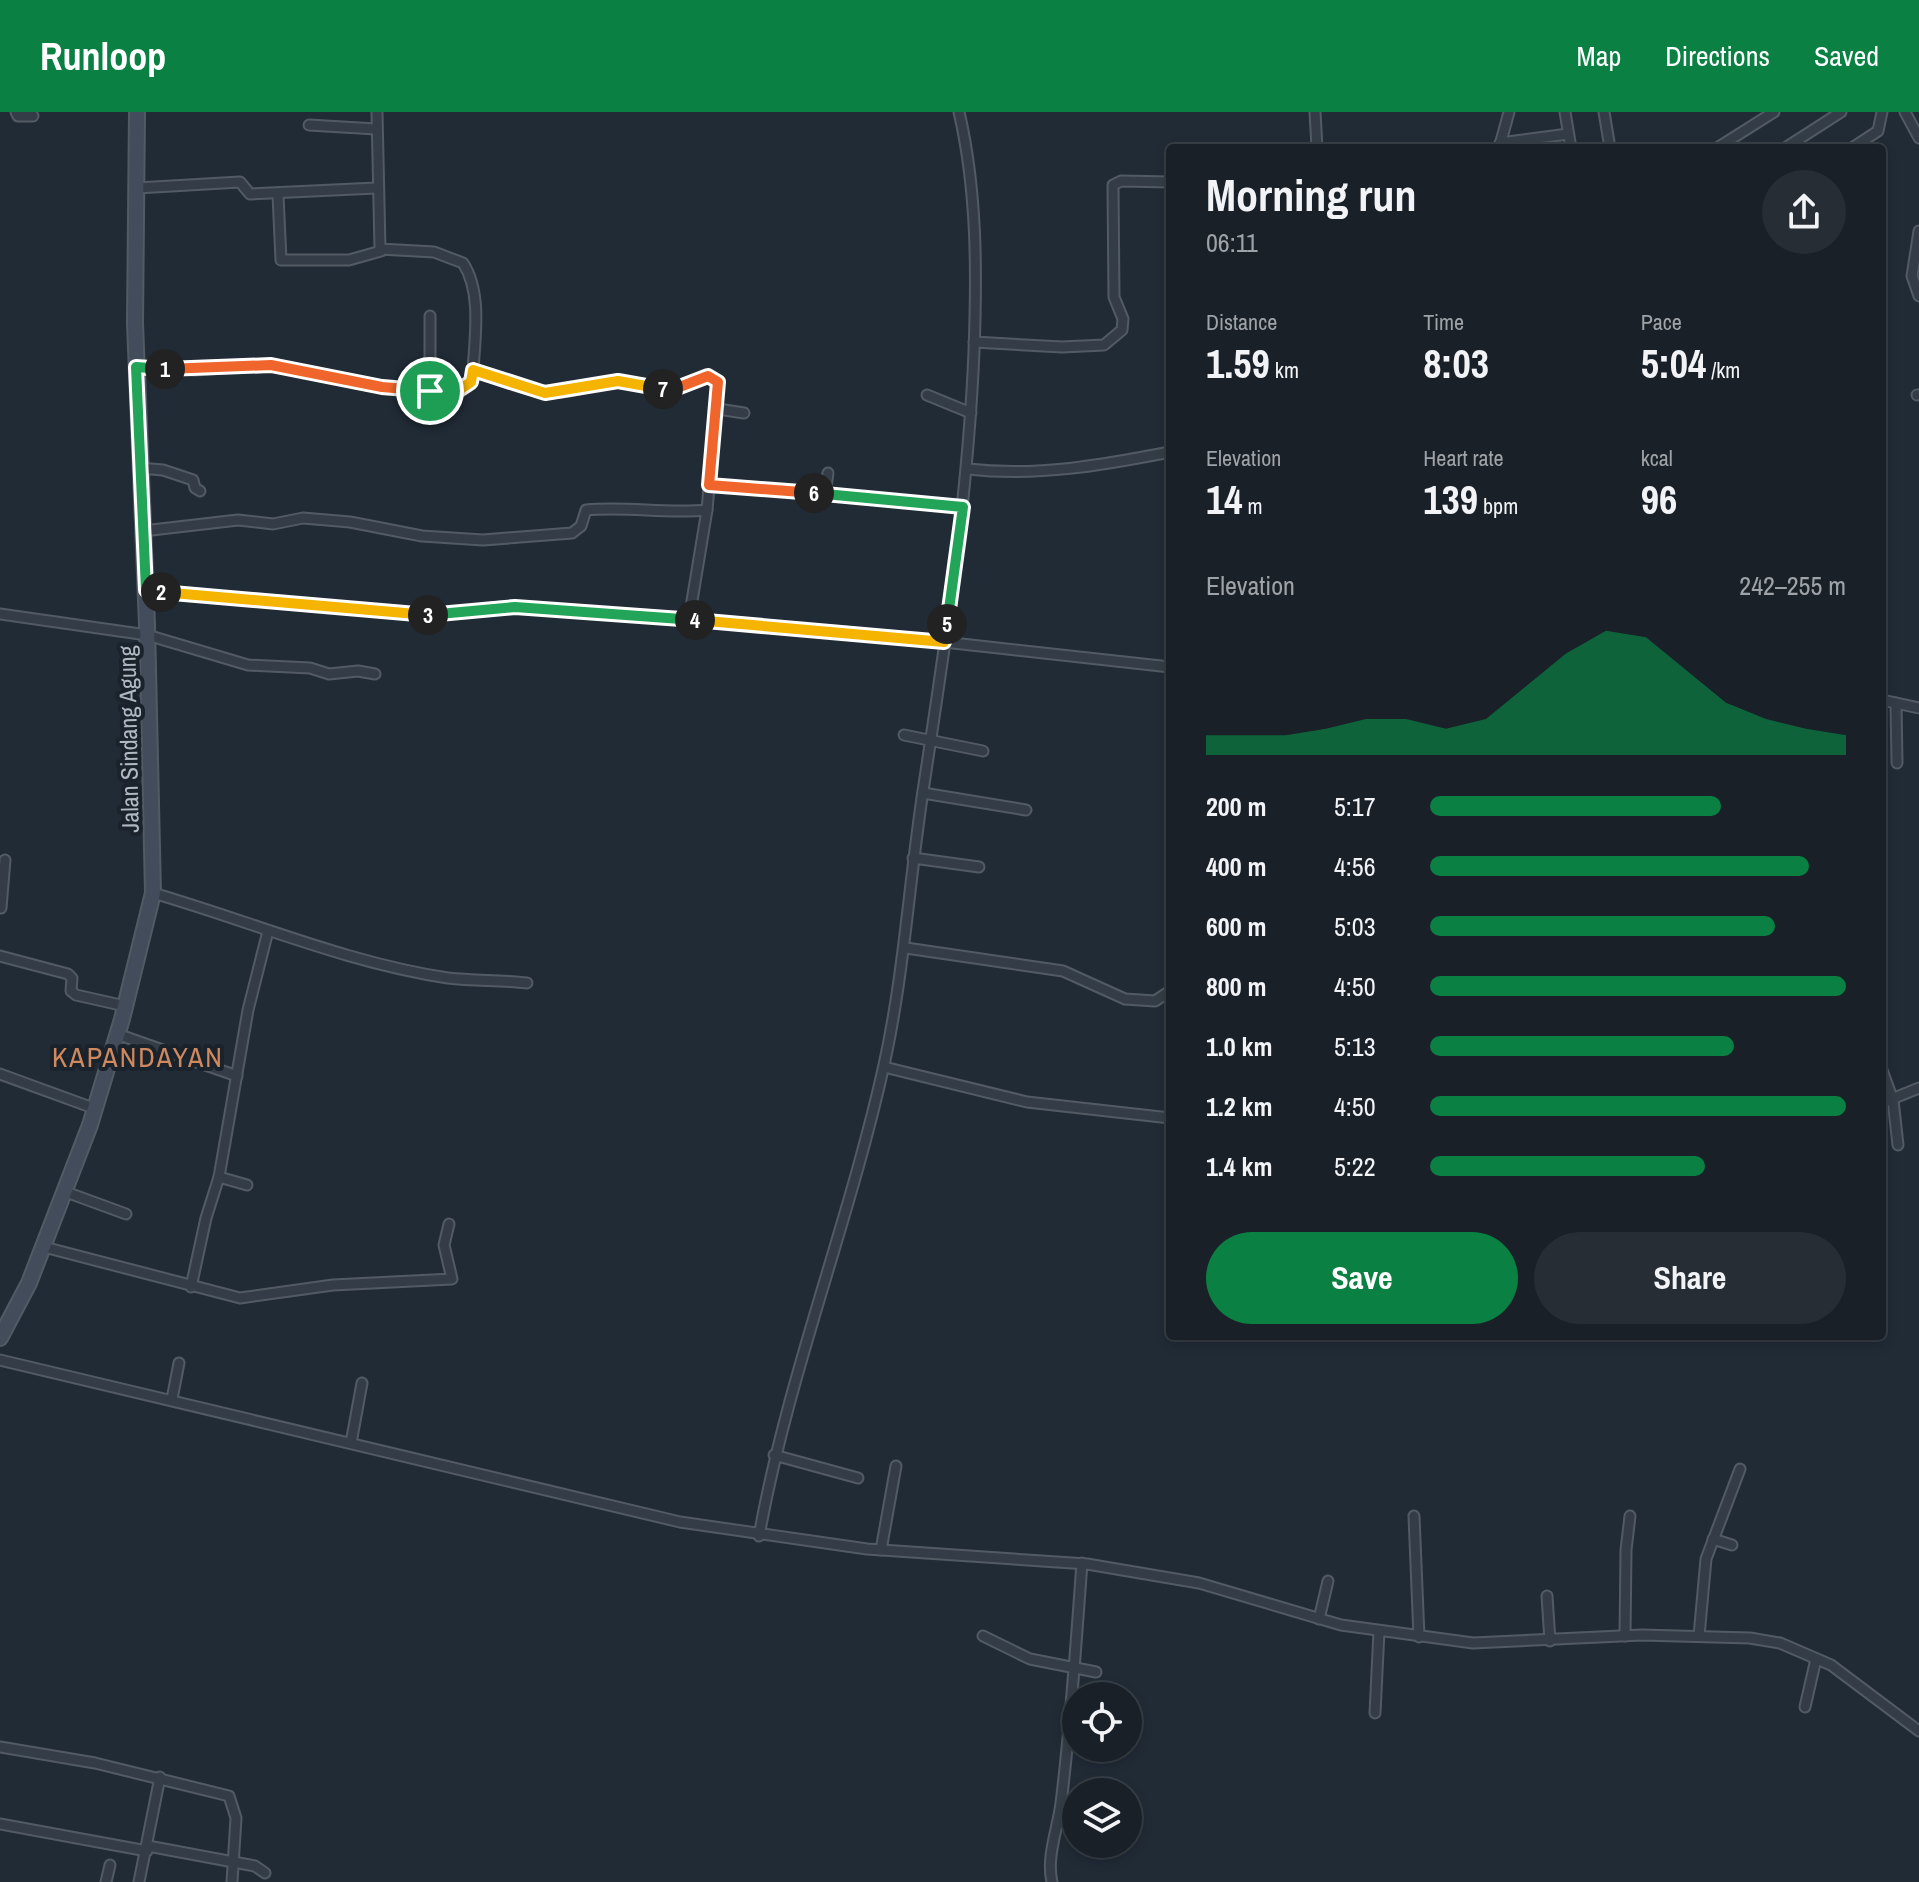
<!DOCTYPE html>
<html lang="en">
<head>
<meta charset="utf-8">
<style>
  :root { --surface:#192028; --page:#262d34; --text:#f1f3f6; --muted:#9fa3a8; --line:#373e45; --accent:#0b8043 }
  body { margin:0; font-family:"Archivo Narrow",sans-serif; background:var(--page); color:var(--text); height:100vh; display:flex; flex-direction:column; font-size:30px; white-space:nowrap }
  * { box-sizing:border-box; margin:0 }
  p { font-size:26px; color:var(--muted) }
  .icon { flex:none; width:44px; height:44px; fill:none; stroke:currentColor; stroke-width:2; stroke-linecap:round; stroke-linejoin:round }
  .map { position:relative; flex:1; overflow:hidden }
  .panel { position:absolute; left:1166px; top:32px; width:720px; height:1196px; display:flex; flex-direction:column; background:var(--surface); border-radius:8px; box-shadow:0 4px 12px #0003,0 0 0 2px var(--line) }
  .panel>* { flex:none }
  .tools { position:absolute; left:1062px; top:1570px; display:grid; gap:16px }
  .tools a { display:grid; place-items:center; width:80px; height:80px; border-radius:50%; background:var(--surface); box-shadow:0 4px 12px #0003,0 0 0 2px var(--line); font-size:40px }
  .pin { position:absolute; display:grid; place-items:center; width:68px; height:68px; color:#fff; margin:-34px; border:4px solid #fff; border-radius:50%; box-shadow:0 2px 8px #0007 }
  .km { position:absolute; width:40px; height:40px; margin:-20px; border-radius:50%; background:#222; color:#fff; font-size:22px; line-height:40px; text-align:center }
  .round { display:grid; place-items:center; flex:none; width:84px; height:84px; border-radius:42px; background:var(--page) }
  .overview { display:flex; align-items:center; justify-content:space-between; height:136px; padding:0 40px }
  h1 { font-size:44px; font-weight:800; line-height:60px }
  .stats { display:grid; grid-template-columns:repeat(3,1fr); gap:12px; height:136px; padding:8px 40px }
  .stats div { display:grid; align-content:center }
  .stats b { font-size:40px; font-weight:800 }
  .stats small { font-size:22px; font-weight:400 }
  .stats p { font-size:22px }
  .chart { height:224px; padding:16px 40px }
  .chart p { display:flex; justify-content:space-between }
  .chart svg { width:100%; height:144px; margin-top:8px; fill:var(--accent); opacity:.7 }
  .cta { display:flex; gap:16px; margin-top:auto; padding:16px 40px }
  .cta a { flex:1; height:92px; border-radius:48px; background:var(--accent); color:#fff; font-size:32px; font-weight:800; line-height:92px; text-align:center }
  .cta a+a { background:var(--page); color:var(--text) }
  ul { padding:0 40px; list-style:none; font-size:26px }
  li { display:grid; grid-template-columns:128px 96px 1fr; align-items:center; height:60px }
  li i { height:20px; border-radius:10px; background:var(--accent) }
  header { display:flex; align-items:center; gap:48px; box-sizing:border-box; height:112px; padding:0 40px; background:var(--accent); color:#fff }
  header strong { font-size:38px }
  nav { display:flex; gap:44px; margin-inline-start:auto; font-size:28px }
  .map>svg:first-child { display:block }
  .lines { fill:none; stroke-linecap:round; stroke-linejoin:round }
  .minor-casing { stroke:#525b64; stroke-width:13 }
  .secondary-casing { stroke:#525b64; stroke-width:18 }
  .minor { stroke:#343d47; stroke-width:9 }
  .secondary { stroke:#424c5a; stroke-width:14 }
  .split-1-casing { stroke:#fff; stroke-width:16 }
  .split-2-casing { stroke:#fff; stroke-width:16 }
  .split-3-casing { stroke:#fff; stroke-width:16 }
  .split-4-casing { stroke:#fff; stroke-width:16 }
  .split-5-casing { stroke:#fff; stroke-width:16 }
  .split-6-casing { stroke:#fff; stroke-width:16 }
  .split-7-casing { stroke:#fff; stroke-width:16 }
  .split-8-casing { stroke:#fff; stroke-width:16 }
  .split-1 { stroke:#f0652b; stroke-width:10 }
  .split-2 { stroke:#22a559; stroke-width:10 }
  .split-3 { stroke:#f5b400; stroke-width:10 }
  .split-4 { stroke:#22a559; stroke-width:10 }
  .split-5 { stroke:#f5b400; stroke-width:10 }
  .split-6 { stroke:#22a559; stroke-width:10 }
  .split-7 { stroke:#f0652b; stroke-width:10 }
  .split-8 { stroke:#f5b400; stroke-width:10 }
  .labels { text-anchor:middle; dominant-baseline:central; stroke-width:8; stroke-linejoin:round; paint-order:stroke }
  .street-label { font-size:24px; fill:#afb8c3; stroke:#1a222b }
  .quarter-label { font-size:28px; letter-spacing:2px; fill:#ce895f; stroke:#1a222b }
</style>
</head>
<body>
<header>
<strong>Runloop</strong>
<nav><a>Map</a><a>Directions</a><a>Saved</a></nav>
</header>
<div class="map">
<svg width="1919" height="1770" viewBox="0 0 1919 1770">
  <rect width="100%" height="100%" fill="#212b36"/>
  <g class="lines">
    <defs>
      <g id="minor">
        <polyline points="16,0 18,4 33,4"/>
        <path d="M377,0L380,137L434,140L463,151C482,180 475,225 473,258C503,269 536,285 569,279C586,277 600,268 618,269C664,273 661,283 708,264L718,270L707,398L689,507"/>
        <polyline points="1315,0 1317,36"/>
        <polyline points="1565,0 1571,36"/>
        <polyline points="1604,0 1610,36"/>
        <polyline points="1905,0 1919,26"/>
        <polyline points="309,13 376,17"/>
        <polyline points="1500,31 1568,22"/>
        <polyline points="1500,33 1509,0"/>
        <polyline points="1717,36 1774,0"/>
        <polyline points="1785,36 1841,0"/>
        <polyline points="1852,36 1878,19 1882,0"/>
        <polyline points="137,76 240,70 250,82 376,76"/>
        <polyline points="278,83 281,148 349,148 381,139"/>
        <polyline points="1919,119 1912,164 1919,184"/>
        <polyline points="430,204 430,279"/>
        <polyline points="974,230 1062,235 1104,233 1122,218 1123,207 1114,185 1113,73 1121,69 1170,70"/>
        <polyline points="136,255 195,258 271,253 382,275 446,280 456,280 469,272 473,258"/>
        <polyline points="927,283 971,301"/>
        <polyline points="1917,283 1919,283"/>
        <polyline points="718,297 744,301"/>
        <polyline points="139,356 163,358 193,368 195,376 200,379"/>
        <path d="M968,357C1037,365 1103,353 1170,340"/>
        <polyline points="709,373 963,395"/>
        <polyline points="825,382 828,361"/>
        <path d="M143,419L238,408L273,412L303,406L350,410L422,424L483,428L572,421L581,414L586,398C627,394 665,402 707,398"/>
        <polyline points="146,478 433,503 501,495 571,498 944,530 1170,555"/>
        <polyline points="0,502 147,523 248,553 310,556 329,562 358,559 375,562"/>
        <polyline points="1882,588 1919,596"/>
        <polyline points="1896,591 1897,651"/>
        <polyline points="904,623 983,639"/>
        <polyline points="923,681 1026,698"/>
        <polyline points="913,746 979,755"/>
        <path d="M153,781C250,809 347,851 448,866C474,869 501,868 527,871"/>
        <polyline points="1,796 5,748"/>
        <polyline points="906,836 1063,859 1125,887 1155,889 1170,879"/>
        <polyline points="0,844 68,862 72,866 71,879 76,883 125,894"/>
        <polyline points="117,922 237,964"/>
        <polyline points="884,955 1027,990 1170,1006"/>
        <polyline points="1882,958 1893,988 1898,1033"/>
        <polyline points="0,962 96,997"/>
        <polyline points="1882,991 1919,976"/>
        <polyline points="219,1065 247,1073"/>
        <polyline points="66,1080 126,1102"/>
        <polyline points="44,1135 240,1186 333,1173 452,1167 444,1133 449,1112"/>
        <polyline points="191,1175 206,1106 219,1065 248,898 268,819"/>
        <polyline points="0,1248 680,1410 867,1437 1087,1452 1199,1471 1341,1513 1473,1531 1642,1523 1750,1526 1780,1531 1831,1553 1919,1619"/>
        <polyline points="172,1287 179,1251"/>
        <polyline points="351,1331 362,1271"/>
        <polyline points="774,1343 858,1366"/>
        <polyline points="1414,1404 1419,1525"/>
        <path d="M759,1424C788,1263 849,1111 884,953C904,862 909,771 923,679C945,533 968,387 974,239C977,160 977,77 959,0"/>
        <polyline points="1713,1427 1732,1433"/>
        <polyline points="881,1438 896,1354"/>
        <polyline points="1547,1484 1550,1529"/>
        <polyline points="1319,1507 1328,1469"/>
        <polyline points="983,1524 1030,1547 1096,1560"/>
        <polyline points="1625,1524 1626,1438 1630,1404"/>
        <polyline points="1699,1524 1706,1447 1740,1357"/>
        <polyline points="1805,1595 1816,1547"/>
        <polyline points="1375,1601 1379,1519"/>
        <polyline points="0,1635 95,1651 229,1684 236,1706 232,1770"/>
        <polyline points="0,1712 147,1739"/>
        <polyline points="148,1734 255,1754 265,1761"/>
        <polyline points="106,1770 110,1753"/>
        <polyline points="139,1770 160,1665"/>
        <path d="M1052,1770C1046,1745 1058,1716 1061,1691C1071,1611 1076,1531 1082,1451"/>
      </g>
      <polyline id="secondary" points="0,1226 29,1171 90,1013 122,907 153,781 147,513 135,211 137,0"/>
    </defs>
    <!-- minor casing -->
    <use href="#minor" class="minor-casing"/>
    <!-- secondary casing -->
    <use href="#secondary" class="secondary-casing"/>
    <!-- minor -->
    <use href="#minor" class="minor"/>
    <!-- secondary -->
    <use href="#secondary" class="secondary"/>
  </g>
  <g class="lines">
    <defs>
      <polyline id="split-1" points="165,257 271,253 382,275 430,279"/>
      <polyline id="split-2" points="161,480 146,478 136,255 165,257"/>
      <polyline id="split-3" points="161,480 428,503"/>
      <polyline id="split-4" points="428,503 515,495 695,508"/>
      <polyline id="split-5" points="695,508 944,530 947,512"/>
      <polyline id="split-6" points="814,381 963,395 947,512"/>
      <polyline id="split-7" points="663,277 677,276 708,264 718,270 709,373 814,381"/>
      <polyline id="split-8" points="430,279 456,280 471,270 473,258 545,281 618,269 663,277"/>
    </defs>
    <!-- split-1 casing -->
    <use href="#split-1" class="split-1-casing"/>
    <!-- split-2 casing -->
    <use href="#split-2" class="split-2-casing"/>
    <!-- split-3 casing -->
    <use href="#split-3" class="split-3-casing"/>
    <!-- split-4 casing -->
    <use href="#split-4" class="split-4-casing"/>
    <!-- split-5 casing -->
    <use href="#split-5" class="split-5-casing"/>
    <!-- split-6 casing -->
    <use href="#split-6" class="split-6-casing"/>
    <!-- split-7 casing -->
    <use href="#split-7" class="split-7-casing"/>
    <!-- split-8 casing -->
    <use href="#split-8" class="split-8-casing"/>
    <!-- split-1 -->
    <use href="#split-1" class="split-1"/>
    <!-- split-2 -->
    <use href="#split-2" class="split-2"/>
    <!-- split-3 -->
    <use href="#split-3" class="split-3"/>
    <!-- split-4 -->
    <use href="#split-4" class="split-4"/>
    <!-- split-5 -->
    <use href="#split-5" class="split-5"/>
    <!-- split-6 -->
    <use href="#split-6" class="split-6"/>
    <!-- split-7 -->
    <use href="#split-7" class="split-7"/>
    <!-- split-8 -->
    <use href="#split-8" class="split-8"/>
  </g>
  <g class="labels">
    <!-- street labels -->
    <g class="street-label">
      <text transform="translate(128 627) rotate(-91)">Jalan Sindang Agung</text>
    </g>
    <!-- quarter labels -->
    <g class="quarter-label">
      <text x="138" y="945">KAPANDAYAN</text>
    </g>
  </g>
</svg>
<div class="tools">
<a><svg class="icon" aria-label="locate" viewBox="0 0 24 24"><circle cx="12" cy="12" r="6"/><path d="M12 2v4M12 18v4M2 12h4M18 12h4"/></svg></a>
<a><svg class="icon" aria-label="layers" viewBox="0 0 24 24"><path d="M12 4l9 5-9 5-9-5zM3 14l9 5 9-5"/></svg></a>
</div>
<div class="pin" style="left:430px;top:279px;background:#1e9e55"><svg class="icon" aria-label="arrive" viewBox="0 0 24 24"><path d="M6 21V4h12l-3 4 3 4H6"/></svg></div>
<b class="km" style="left:165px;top:257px">1</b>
<b class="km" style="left:161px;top:480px">2</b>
<b class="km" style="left:428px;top:503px">3</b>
<b class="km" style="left:695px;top:508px">4</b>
<b class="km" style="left:947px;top:512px">5</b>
<b class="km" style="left:814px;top:381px">6</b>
<b class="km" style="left:663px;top:277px">7</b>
<section class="panel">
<div class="overview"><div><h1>Morning run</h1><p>06:11</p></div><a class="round"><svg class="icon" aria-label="share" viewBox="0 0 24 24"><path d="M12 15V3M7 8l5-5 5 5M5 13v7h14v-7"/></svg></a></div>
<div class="stats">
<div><p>Distance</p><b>1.59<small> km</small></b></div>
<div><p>Time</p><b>8:03</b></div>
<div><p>Pace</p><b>5:04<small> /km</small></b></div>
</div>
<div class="stats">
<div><p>Elevation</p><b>14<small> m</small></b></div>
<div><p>Heart rate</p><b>139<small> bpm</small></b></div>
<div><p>kcal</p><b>96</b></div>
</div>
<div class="chart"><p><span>Elevation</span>242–255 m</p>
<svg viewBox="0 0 160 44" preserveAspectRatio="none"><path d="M0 44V38L10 38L20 38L30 36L40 33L50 33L60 36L70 33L80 23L90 13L100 6L110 8L120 18L130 28L140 33L150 36L160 38V44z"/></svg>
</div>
<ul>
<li><b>200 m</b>5:17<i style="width:70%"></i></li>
<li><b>400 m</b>4:56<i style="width:91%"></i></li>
<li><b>600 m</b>5:03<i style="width:83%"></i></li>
<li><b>800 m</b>4:50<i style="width:100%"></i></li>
<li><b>1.0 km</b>5:13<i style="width:73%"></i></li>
<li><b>1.2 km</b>4:50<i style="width:100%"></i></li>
<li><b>1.4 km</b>5:22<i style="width:66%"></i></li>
</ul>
<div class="cta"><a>Save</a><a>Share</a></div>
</section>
</div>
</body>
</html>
